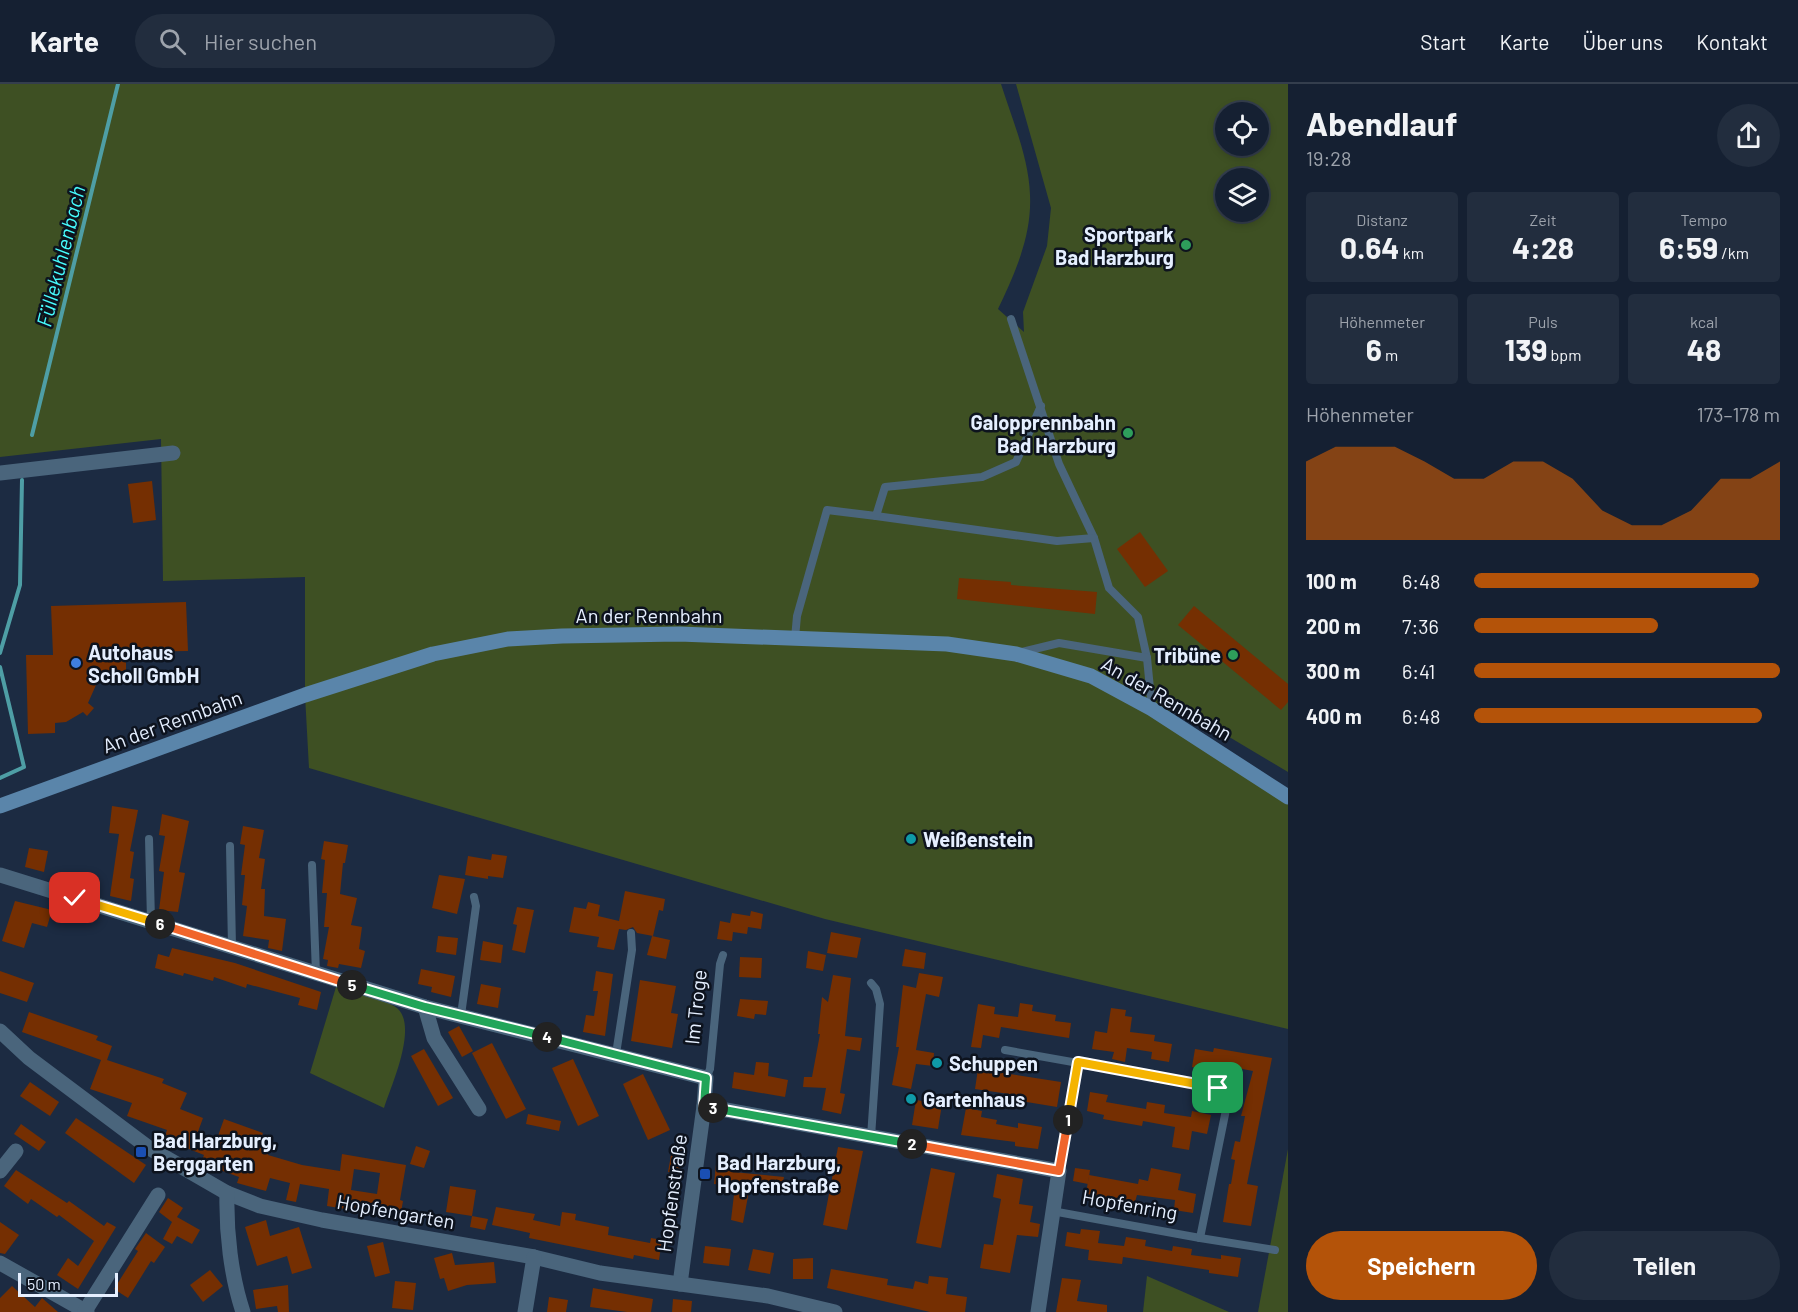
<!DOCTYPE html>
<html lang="de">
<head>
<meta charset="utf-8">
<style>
  :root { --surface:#152032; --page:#222d3e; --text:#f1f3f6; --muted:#9da3ac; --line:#343e4d; --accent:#b45309 }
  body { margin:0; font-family:Barlow,sans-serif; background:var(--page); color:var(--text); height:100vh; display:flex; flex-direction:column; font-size:22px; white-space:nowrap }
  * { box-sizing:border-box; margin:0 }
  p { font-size:20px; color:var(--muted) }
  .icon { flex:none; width:33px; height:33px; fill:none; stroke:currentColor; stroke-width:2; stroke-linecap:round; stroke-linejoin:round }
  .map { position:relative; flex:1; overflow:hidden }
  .drawer { display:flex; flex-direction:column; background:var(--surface); width:510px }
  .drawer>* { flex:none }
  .buttons { position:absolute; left:1215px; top:18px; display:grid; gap:12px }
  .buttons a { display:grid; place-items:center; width:54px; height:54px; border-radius:50%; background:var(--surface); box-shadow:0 3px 9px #0003,0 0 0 2px var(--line); font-size:30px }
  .scale { position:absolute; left:18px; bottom:15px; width:100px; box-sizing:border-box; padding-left:6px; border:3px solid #e5efff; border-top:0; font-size:16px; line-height:21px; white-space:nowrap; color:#e5efff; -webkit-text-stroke:4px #0d131e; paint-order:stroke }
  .pin { position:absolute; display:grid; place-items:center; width:51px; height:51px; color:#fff; margin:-26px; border-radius:12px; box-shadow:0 3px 9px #0006 }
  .km { position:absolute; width:30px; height:30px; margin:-15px; border-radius:50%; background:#222; color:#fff; font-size:16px; line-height:30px; text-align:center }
  .round { display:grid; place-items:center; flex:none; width:63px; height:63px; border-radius:32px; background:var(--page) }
  .summary { display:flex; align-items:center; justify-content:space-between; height:102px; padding:0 18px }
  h1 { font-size:33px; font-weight:700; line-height:45px }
  .figures { display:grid; grid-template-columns:repeat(3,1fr); gap:9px; height:102px; padding:6px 18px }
  .figures div { display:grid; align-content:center; border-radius:6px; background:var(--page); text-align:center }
  .figures b { font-size:30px; font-weight:700 }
  .figures small { font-size:16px; font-weight:400 }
  .figures p { font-size:16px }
  .chart { height:168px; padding:12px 18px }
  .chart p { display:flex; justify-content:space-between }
  .chart svg { width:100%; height:108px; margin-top:6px; fill:var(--accent); opacity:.7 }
  .primary-button { display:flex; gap:12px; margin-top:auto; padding:12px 18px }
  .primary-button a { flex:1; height:69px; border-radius:36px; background:var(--accent); color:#fff; font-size:24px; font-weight:700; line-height:69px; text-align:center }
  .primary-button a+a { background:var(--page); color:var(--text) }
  ul { padding:0 18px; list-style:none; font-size:20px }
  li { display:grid; grid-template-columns:96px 72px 1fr; align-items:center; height:45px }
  li i { height:15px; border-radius:8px; background:var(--accent) }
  header { display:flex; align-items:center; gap:36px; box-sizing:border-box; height:84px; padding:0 30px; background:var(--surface); border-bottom:2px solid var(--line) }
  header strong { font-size:28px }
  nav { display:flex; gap:33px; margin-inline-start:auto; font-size:21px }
  .search { width:420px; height:54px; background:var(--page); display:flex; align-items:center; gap:15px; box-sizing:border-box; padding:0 21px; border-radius:33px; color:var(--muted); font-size:22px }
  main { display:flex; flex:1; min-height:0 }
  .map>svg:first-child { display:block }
  .green { fill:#3e5023; fill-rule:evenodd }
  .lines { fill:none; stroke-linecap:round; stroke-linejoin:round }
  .stream { stroke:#4e9ea5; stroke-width:4 }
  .building { fill:#752f02; fill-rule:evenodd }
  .lane { stroke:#4a657c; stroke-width:8 }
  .street { stroke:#4a657c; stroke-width:15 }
  .secondary { stroke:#5a85aa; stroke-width:15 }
  .split-1-casing { stroke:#fff; stroke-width:12 }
  .split-2-casing { stroke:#fff; stroke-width:12 }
  .split-3-casing { stroke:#fff; stroke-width:12 }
  .split-4-casing { stroke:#fff; stroke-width:12 }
  .split-5-casing { stroke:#fff; stroke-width:12 }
  .split-6-casing { stroke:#fff; stroke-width:12 }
  .split-7-casing { stroke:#fff; stroke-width:12 }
  .split-1 { stroke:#f5b400; stroke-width:8 }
  .split-2 { stroke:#f0652b; stroke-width:8 }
  .split-3 { stroke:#22a559; stroke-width:8 }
  .split-4 { stroke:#22a559; stroke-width:8 }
  .split-5 { stroke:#22a559; stroke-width:8 }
  .split-6 { stroke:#f0652b; stroke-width:8 }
  .split-7 { stroke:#f5b400; stroke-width:8 }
  .leisure-dot { fill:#2e9e5b; stroke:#0d131e; stroke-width:2 }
  .shop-dot { fill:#3f7fe0; stroke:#0d131e; stroke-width:2 }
  .culture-dot { fill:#0f9aa8; stroke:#0d131e; stroke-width:2 }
  .transit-dot { fill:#1a4fb4; stroke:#0d131e; stroke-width:2 }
  .labels { text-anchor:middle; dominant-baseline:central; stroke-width:5; stroke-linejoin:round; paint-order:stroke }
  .poi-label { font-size:20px; font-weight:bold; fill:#e5efff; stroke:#0d131e; text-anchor:start }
  .street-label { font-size:20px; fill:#e5efff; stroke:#0d131e }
  .water-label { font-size:21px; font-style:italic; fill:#47fcfe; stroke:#0d131e }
</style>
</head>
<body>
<header>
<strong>Karte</strong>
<div class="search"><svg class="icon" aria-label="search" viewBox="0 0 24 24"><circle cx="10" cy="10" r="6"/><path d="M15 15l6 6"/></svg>Hier suchen</div>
<nav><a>Start</a><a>Karte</a><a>Über uns</a><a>Kontakt</a></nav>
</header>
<main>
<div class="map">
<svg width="1288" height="1228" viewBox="0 0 1288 1228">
  <rect width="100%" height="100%" fill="#1c2b42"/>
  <!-- green -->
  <g class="green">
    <path d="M0,0H1001C1012,35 1029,74 1030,111C1032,152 1015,189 998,225L1024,248L1023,228L1047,162L1051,124L1016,0H1288V688L1189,629L1154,625L1288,713V945L825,835L309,684L305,611V493L163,497L161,355L0,373ZM1226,28H1258V62H1226ZM1226,94H1258V128H1226Z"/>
    <path d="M336,903C354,909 377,913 394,922C421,937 391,1002 384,1024L310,989Z"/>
    <polygon points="1288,1065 1288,1228 1258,1228"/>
    <polygon points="1147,1192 1229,1228 1143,1228"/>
  </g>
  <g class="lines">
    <!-- stream -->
    <g class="stream">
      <polyline points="32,351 118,0"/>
      <polyline points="0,569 20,501 22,396"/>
      <polyline points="0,583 24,683 0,694"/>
    </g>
  </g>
  <!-- building -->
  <g class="building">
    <polygon points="152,397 156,436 133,439 128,400"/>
    <polygon points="1140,448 1168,487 1145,503 1117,465"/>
    <polygon points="959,494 1011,498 1011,501 1097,508 1095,530 957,515"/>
    <polygon points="186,518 188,567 126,568 126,587 95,588 96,601 88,619 94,624 87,632 83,628 66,638 55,639 55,649 28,650 26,571 53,571 51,522"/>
    <polygon points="1194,522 1288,600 1288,618 1281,626 1178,541"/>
    <polygon points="112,722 138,726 130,767 134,768 130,794 134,795 131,817 110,812 119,750 109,749"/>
    <polygon points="162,730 189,737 179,788 185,789 178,828 159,826 164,788 159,787 165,752 159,751"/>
    <polygon points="243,742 264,746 259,774 265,775 261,805 265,805 264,832 286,835 282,867 268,864 269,856 243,852 247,822 242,821 245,791 241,791 245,761 240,760"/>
    <polygon points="324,757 348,761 345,779 343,779 340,810 357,814 351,841 362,843 359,865 365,867 361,884 339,880 338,884 327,882 328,876 323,875 329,843 324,843 327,809 322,809 325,776 321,775"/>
    <polygon points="29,764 48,767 44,788 25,783"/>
    <polygon points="492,770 507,772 503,794 488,792 488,795 465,791 468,772 491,776"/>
    <polygon points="439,791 465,795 457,830 432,824"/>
    <polygon points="625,807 665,815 663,827 659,826 653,852 637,849 633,843 626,846 619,845 614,866 597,863 599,853 569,848 574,823 586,825 588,818 600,821 598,832 619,837"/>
    <polygon points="15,817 52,826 47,843 32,839 24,864 2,857"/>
    <polygon points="517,823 534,826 525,869 512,866 517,841 513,840"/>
    <polygon points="751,827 763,830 761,845 748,843 747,850 733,848 732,857 717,855 720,837 730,839 732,829 750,832"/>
    <polygon points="831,848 861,854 857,874 827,869"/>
    <polygon points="438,852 458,854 456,871 436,868"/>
    <polygon points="652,852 670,856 666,875 647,871"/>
    <polygon points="483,857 503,861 501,879 480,876"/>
    <polygon points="172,864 235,879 321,908 317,926 298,921 300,914 247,900 246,904 214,893 213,897 184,889 183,892 155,884 158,870 169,873"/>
    <polygon points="905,865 926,869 924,885 902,882"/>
    <polygon points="808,867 826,871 823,887 806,884"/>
    <polygon points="740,873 762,874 761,894 739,893"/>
    <polygon points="421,885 455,892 451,913 431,908 432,903 418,900"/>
    <polygon points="0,887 34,899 27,918 0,909"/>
    <polygon points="596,887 613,890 605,952 583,948 586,931 594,932 598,907 593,907"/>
    <polygon points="919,889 943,893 939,913 926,910 916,966 934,969 933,982 916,980 911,1005 892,1001 899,963 896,963 903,901 916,904"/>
    <polygon points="833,891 851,894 845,952 862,954 860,967 847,965 840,1009 845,1010 841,1030 822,1026 826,1004 803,1003 804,993 812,993 820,950 818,950 822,913 828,918"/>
    <polygon points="640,896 676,902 671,929 678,930 672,964 631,957"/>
    <polygon points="481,900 501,904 498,924 477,920"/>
    <polygon points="740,915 768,917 766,931 755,930 754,935 737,932"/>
    <polygon points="1020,919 1033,921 1032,927 1056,931 1055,937 1071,939 1069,954 1001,943 999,954 983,951 981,964 971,963 978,920 995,923 994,930 1018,933"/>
    <polygon points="1111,924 1126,926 1125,932 1132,933 1130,948 1155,951 1154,957 1172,960 1169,978 1151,975 1152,968 1127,964 1125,978 1112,975 1114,968 1092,965 1095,947 1107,949"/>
    <path d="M29,928L98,952L96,956L112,962L107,976L164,995L162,999L187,1009L180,1025L203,1034L195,1056L214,1063L224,1035L263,1049L262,1051L272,1054L268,1071L302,1081L340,1087L342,1070L406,1081L400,1116L403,1117L400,1134L327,1122L329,1105L300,1100L296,1118L286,1116L290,1099L270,1094L266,1107L237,1099L239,1093L201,1079L204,1071L164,1055L167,1046L127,1032L132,1019L90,1005L101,976L22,948ZM354,1085L380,1089L377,1110L351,1106Z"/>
    <polygon points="459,942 473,967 462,973 448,948"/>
    <polygon points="492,959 526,1025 506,1035 472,969"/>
    <polygon points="1214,964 1272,974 1247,1100 1258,1102 1251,1142 1223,1138 1229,1100 1231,1100 1235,1076 1231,1075 1235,1057 1240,1058 1245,1032 1241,1032 1253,987 1211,979 1210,986 1192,983 1195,965 1213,968"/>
    <polygon points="424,965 453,1014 438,1022 411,972"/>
    <polygon points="573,975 599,1032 578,1042 552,984"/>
    <polygon points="756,978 769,979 768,992 788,996 785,1013 732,1004 734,988 754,991"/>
    <polygon points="978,985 1061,998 1057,1023 1015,1016 1016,1011 975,1005"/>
    <polygon points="643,990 670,1046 648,1056 623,1000"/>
    <polygon points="30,998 59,1018 50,1032 20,1012"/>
    <polygon points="1090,1008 1108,1011 1106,1018 1146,1025 1147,1018 1165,1021 1164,1029 1191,1033 1192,1027 1211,1031 1207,1050 1192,1047 1189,1066 1172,1063 1175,1043 1143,1037 1142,1042 1103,1035 1104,1031 1087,1027"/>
    <polygon points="916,1016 942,1020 938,1045 912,1041"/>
    <polygon points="966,1024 982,1027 981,1033 997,1036 996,1040 1018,1044 1018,1039 1042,1043 1038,1065 1015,1062 1015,1058 961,1051"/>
    <polygon points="528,1030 561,1037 559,1047 526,1040"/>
    <polygon points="76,1034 146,1081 134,1099 65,1049"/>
    <polygon points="21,1040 46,1058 39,1067 14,1050"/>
    <polygon points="673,1060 684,1062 679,1090 668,1088"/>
    <polygon points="416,1062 430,1067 424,1084 410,1080"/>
    <polygon points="838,1063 863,1067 847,1146 823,1141"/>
    <polygon points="716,1080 734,1082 733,1088 784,1093 781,1109 757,1105 756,1108 749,1107 743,1139 731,1136 735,1102 714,1100"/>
    <polygon points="931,1084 955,1089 941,1164 916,1159"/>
    <polygon points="1075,1084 1090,1086 1088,1100 1073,1097"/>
    <polygon points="1151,1084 1181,1090 1178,1106 1196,1110 1193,1129 1174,1126 1175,1116 1137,1111 1135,1118 1086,1110 1089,1091 1138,1100 1139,1095 1148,1097"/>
    <polygon points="16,1086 67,1119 69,1117 104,1142 107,1138 116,1143 78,1205 57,1191 68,1174 78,1182 94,1157 59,1131 57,1133 31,1115 28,1120 4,1102"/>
    <polygon points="997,1090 1023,1095 1019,1120 1033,1122 1030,1138 1040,1140 1038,1153 1017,1151 1010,1189 980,1184 984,1160 993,1161 1001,1115 993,1113"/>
    <polygon points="450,1102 476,1106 472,1132 446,1128"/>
    <polygon points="168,1114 183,1124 177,1133 200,1146 192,1160 177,1152 172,1160 163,1155 172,1138 159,1128"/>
    <polygon points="496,1123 535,1130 533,1136 560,1142 562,1128 576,1130 575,1136 609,1143 608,1151 650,1159 651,1154 662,1156 659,1176 634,1171 633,1175 529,1154 530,1149 492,1141"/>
    <polygon points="472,1132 488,1135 485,1146 470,1143"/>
    <polygon points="266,1136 270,1152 299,1143 312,1184 292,1190 287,1172 257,1182 245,1143"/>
    <polygon points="0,1138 19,1151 5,1170 0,1169"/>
    <polygon points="1081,1145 1100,1147 1098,1159 1124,1162 1126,1153 1146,1156 1145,1162 1172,1167 1173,1162 1192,1165 1191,1171 1221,1175 1221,1171 1241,1174 1238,1193 1209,1189 1209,1186 1123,1173 1122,1180 1088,1176 1089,1166 1065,1162 1067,1148 1080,1150"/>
    <polygon points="146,1149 165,1163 154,1179 151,1177 128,1214 114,1205 138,1167 135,1165"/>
    <polygon points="383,1158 390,1189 375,1193 367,1162"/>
    <polygon points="705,1162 731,1165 729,1182 703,1179"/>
    <polygon points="753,1165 774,1169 770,1190 748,1186"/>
    <polygon points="452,1169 455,1181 494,1178 496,1199 467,1201 448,1207 444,1194 440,1195 434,1174"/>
    <polygon points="813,1174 813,1195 793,1195 793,1175"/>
    <polygon points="831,1185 888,1195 887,1201 913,1205 915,1197 928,1200 929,1192 948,1194 946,1210 967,1213 965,1228 930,1228 827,1204"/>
    <polygon points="210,1186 223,1202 203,1218 190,1201"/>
    <polygon points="1062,1194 1081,1196 1077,1217 1107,1221 1107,1228 1056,1228"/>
    <polygon points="395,1197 416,1199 413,1226 392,1224"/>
    <polygon points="288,1201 289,1228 278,1228 277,1222 256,1225 253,1206"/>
    <polygon points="12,1202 35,1223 42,1214 58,1228 0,1228 0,1214"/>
    <polygon points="593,1204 653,1215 651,1228 627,1228 590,1223"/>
    <polygon points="549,1213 568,1216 566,1228 547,1228"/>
    <polygon points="673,1215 692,1217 691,1228 672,1228"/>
  </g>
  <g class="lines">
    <!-- lane -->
    <g class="lane">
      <polyline points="1011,235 1059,380 1094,454 1109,504 1138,533 1147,574 1152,625"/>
      <polyline points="876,432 1057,457 1094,454"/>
      <polyline points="795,554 797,532 827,426 876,432 885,403 982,393 1016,378 1041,322"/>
      <polyline points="1022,568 1059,559 1147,574"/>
      <polyline points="149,755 151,837"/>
      <polyline points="230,762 232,863"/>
      <polyline points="312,781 316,890"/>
      <polyline points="461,931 476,822 474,813"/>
      <polyline points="1005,966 1230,1006 1200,1154 1052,1127"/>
      <polyline points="616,970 632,866 631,849"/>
      <polyline points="706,994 710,985 720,880 723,871"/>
      <polyline points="871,1053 880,920 876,905 871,899"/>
      <polyline points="1059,1087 1078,978"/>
      <polyline points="1200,1154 1275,1166"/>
    </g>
    <!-- street -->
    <g class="street">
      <polyline points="0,389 173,369"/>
      <polyline points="0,791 425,923 706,994 704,1022 680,1200"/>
      <polyline points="425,923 434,954 479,1025"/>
      <polyline points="0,947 29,974 149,1064 227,1109 260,1122 322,1136 534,1173 600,1189 768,1212 835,1228"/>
      <polyline points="704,1022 1059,1087 1038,1228"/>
      <polyline points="0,1087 16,1067"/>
      <path d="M227,1109C226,1148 231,1192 243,1228"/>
      <polyline points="0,1179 87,1228"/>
      <polyline points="85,1227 158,1111"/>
      <polyline points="525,1228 534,1173"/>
    </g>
    <!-- secondary -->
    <polyline class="secondary" points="0,722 305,611 433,570 508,555 562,552 679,550 947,560 1016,570 1091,592 1152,625 1288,713"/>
  </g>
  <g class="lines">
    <defs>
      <polyline id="split-1" points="1068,1036 1078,978 1218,1004"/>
      <polyline id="split-2" points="912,1060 1059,1087 1068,1036"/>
      <polyline id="split-3" points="713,1024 912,1060"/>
      <polyline id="split-4" points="547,953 706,994 704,1022 713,1024"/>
      <polyline id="split-5" points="352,901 425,923 547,953"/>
      <polyline id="split-6" points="160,840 352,901"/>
      <polyline id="split-7" points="75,814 160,840"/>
    </defs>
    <!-- split-1 casing -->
    <use href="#split-1" class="split-1-casing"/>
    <!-- split-2 casing -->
    <use href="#split-2" class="split-2-casing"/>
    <!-- split-3 casing -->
    <use href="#split-3" class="split-3-casing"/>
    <!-- split-4 casing -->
    <use href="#split-4" class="split-4-casing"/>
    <!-- split-5 casing -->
    <use href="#split-5" class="split-5-casing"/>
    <!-- split-6 casing -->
    <use href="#split-6" class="split-6-casing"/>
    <!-- split-7 casing -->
    <use href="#split-7" class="split-7-casing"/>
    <!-- split-1 -->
    <use href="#split-1" class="split-1"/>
    <!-- split-2 -->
    <use href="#split-2" class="split-2"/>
    <!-- split-3 -->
    <use href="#split-3" class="split-3"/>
    <!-- split-4 -->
    <use href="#split-4" class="split-4"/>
    <!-- split-5 -->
    <use href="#split-5" class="split-5"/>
    <!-- split-6 -->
    <use href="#split-6" class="split-6"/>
    <!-- split-7 -->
    <use href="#split-7" class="split-7"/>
  </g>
  <!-- markers -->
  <g class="leisure-dot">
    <circle cx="1186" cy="161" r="6"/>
    <circle cx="1128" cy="349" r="6"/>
    <circle cx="1233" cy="571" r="6"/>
  </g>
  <circle class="shop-dot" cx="76" cy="579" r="6"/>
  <g class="culture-dot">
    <circle cx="911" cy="755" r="6"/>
    <circle cx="937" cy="979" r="6"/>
    <circle cx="911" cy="1015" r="6"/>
  </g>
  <g class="transit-dot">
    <rect x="135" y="1062" width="12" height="12" rx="3"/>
    <rect x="699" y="1084" width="12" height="12" rx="3"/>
  </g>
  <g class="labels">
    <!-- poi labels -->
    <g class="poi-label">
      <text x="1174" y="150" text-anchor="end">Sportpark<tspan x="1174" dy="23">Bad Harzburg</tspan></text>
      <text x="1116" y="338" text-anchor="end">Galopprennbahn<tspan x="1116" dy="23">Bad Harzburg</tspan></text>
      <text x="88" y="568">Autohaus<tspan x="88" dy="23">Scholl GmbH</tspan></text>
      <text x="1221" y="571" text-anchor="end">Tribüne</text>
      <text x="923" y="755">Weißenstein</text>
      <text x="949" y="979">Schuppen</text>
      <text x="923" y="1015">Gartenhaus</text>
      <text x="153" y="1056">Bad Harzburg,<tspan x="153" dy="23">Berggarten</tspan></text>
      <text x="717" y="1078">Bad Harzburg,<tspan x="717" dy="23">Hopfenstraße</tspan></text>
    </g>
    <!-- street labels -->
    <g class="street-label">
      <text x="649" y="531">An der Rennbahn</text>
      <text transform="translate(1167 614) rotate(30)">An der Rennbahn</text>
      <text transform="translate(172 637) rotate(-20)">An der Rennbahn</text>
      <text transform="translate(695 923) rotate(-84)">Im Troge</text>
      <text transform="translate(671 1109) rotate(-82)">Hopfenstraße</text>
      <text transform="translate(1130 1120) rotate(10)">Hopfenring</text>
      <text transform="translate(396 1127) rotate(10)">Hopfengarten</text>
    </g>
    <!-- water labels -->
    <g class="water-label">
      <text transform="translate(60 172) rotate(-76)">Füllekuhlenbach</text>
    </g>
  </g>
</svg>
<div class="buttons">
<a><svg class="icon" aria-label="locate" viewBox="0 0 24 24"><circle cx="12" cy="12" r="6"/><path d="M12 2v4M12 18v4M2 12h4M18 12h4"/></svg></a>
<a><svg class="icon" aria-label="layers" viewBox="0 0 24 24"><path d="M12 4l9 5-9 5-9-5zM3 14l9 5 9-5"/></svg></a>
</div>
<div class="scale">50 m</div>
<div class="pin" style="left:1218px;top:1004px;background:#1e9e55"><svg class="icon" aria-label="arrive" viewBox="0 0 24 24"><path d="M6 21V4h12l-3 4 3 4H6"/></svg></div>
<div class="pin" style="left:75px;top:814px;background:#d93025"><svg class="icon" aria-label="check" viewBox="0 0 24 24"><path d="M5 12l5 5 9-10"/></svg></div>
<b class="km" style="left:1068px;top:1036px">1</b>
<b class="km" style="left:912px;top:1060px">2</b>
<b class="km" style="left:713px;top:1024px">3</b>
<b class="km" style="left:547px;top:953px">4</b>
<b class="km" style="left:352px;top:901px">5</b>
<b class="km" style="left:160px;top:840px">6</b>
</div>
<section class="drawer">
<div class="summary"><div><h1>Abendlauf</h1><p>19:28</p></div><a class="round"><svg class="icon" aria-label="share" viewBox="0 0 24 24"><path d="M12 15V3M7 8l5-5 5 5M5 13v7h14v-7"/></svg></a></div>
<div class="figures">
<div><p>Distanz</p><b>0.64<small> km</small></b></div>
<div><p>Zeit</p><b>4:28</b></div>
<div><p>Tempo</p><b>6:59<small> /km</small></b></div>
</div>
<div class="figures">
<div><p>Höhenmeter</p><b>6<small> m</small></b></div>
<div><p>Puls</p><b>139<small> bpm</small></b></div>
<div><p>kcal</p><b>48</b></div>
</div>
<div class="chart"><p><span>Höhenmeter</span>173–178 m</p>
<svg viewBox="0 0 160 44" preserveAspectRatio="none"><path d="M0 44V12L10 6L20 6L30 6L40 12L50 19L60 19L70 12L80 12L90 19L100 32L110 38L120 38L130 32L140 19L150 19L160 12V44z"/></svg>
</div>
<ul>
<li><b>100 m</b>6:48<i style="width:93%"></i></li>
<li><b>200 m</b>7:36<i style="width:60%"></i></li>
<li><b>300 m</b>6:41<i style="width:100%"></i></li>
<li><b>400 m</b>6:48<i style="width:94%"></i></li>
</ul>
<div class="primary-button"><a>Speichern</a><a>Teilen</a></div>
</section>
</main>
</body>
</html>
